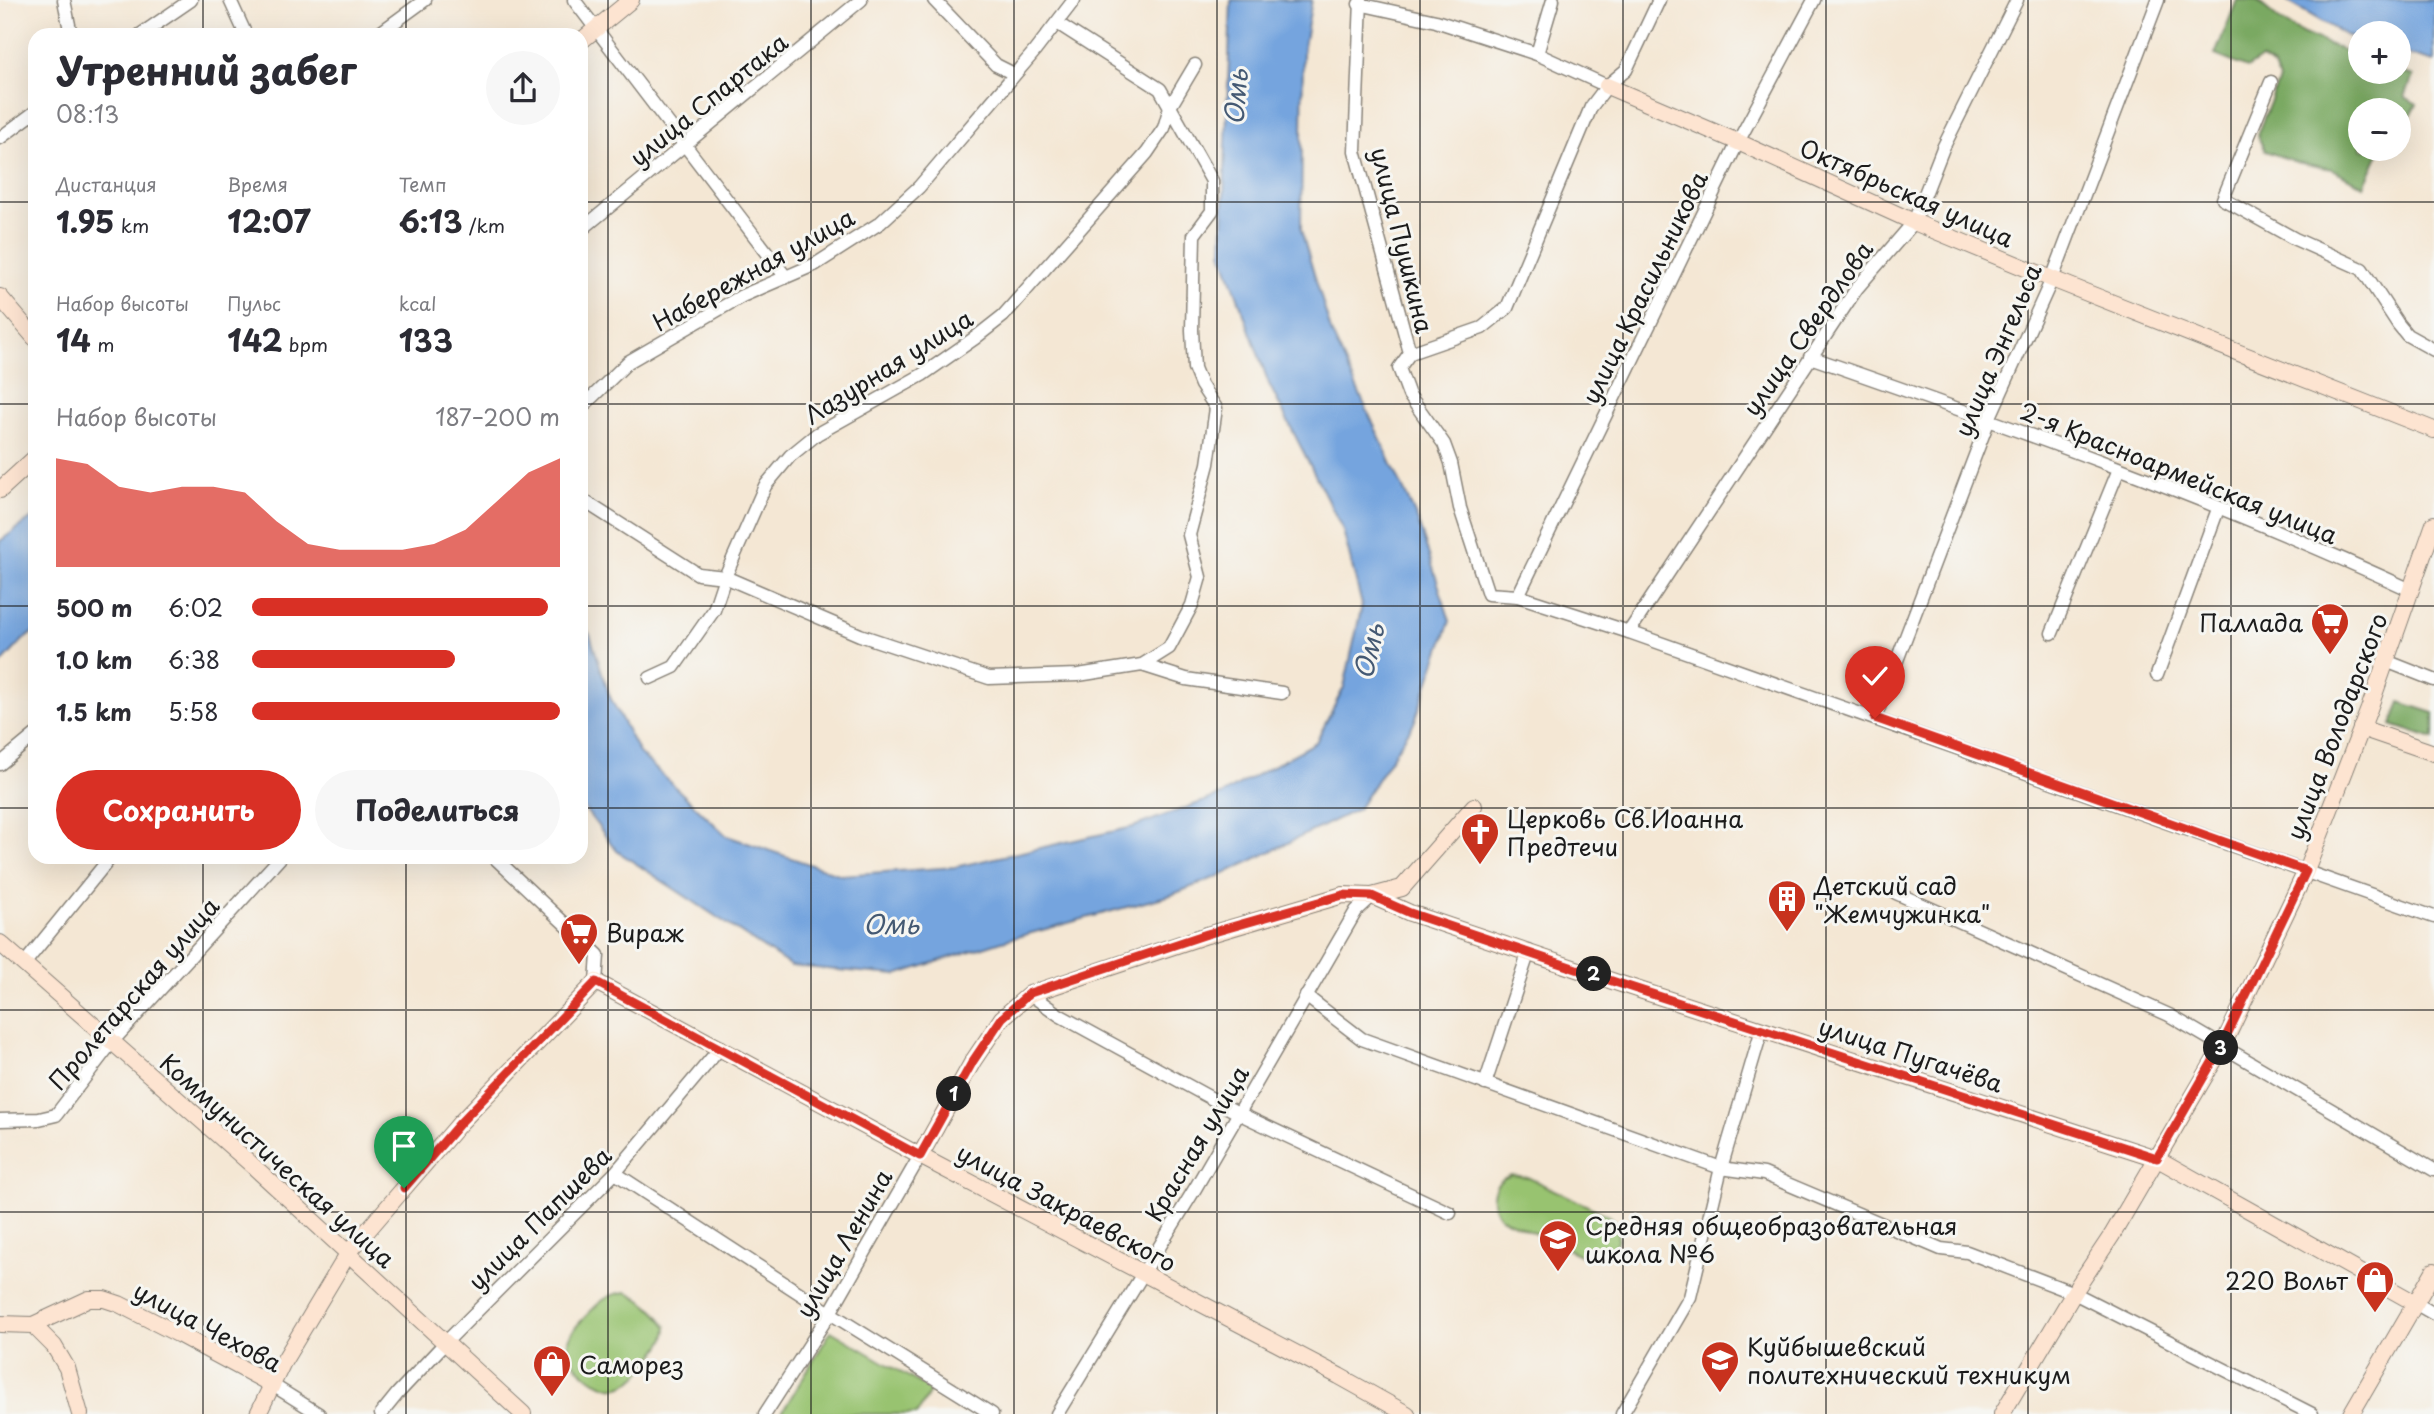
<!DOCTYPE html>
<html lang="ru">
<head>
<meta charset="utf-8">
<style>
  :root { --surface:#fff; --page:#f7f7f7; --text:#2b2b33; --muted:#7c7c81; --accent:#d93025 }
  body { margin:0; font-family:"Playpen Sans",sans-serif; background:var(--page); color:var(--text); height:100vh; display:flex; flex-direction:column; font-size:26px; white-space:nowrap }
  * { box-sizing:border-box; margin:0 }
  p { font-size:23px; color:var(--muted) }
  .icon { flex:none; width:38px; height:38px; fill:none; stroke:currentColor; stroke-width:2; stroke-linecap:round; stroke-linejoin:round }
  .map { position:relative; flex:1; overflow:hidden }
  .details { position:absolute; left:28px; top:28px; width:560px; height:836px; display:flex; flex-direction:column; background:var(--surface); border-radius:21px; box-shadow:0 7px 28px #0002 }
  .details>* { flex:none }
  .buttons { position:absolute; left:2348px; top:21px; display:grid; gap:14px }
  .buttons a { display:grid; place-items:center; width:63px; height:63px; border-radius:50%; background:var(--surface); box-shadow:0 7px 28px #0002; font-size:35px }
  .pin { position:absolute; display:grid; place-items:center; width:60px; height:60px; color:#fff; margin:-72px -30px; border-radius:50% 50% 50% 0; rotate:-45deg; box-shadow:0 0 7px #0007 }
  .pin .icon { rotate:45deg }
  .km { position:absolute; width:35px; height:35px; margin:-18px; border-radius:50%; background:#222; color:#fff; font-size:19px; line-height:35px; text-align:center }
  .round { display:grid; place-items:center; flex:none; width:74px; height:74px; border-radius:37px; background:var(--page) }
  .overview { display:flex; align-items:center; justify-content:space-between; height:119px; padding:0 28px }
  h1 { font-size:38px; font-weight:700; line-height:52px }
  .stats { display:grid; grid-template-columns:repeat(3,1fr); gap:10px; height:119px; padding:7px 28px }
  .stats div { display:grid; align-content:center }
  .stats b { font-size:30px; font-weight:700 }
  .stats small { font-size:19px; font-weight:400 }
  .stats p { font-size:19px }
  .chart { height:196px; padding:14px 28px }
  .chart p { display:flex; justify-content:space-between }
  .chart svg { width:100%; height:126px; margin-top:7px; fill:var(--accent); opacity:.7 }
  .primary-button { display:flex; gap:14px; margin-top:auto; padding:14px 28px }
  .primary-button a { flex:1; height:80px; border-radius:42px; background:var(--accent); color:#fff; font-size:28px; font-weight:700; line-height:80px; text-align:center }
  .primary-button a+a { background:var(--page); color:var(--text) }
  ul { padding:0 28px; list-style:none; font-size:23px }
  li { display:grid; grid-template-columns:112px 84px 1fr; align-items:center; height:52px }
  li i { height:18px; border-radius:9px; background:var(--accent) }
  .map>svg:first-child { display:block }
  .green { fill:#98c370; stroke:#5a7046; stroke-width:2 }
  .forest { fill:#7aa962; stroke:#4b623f; stroke-width:2 }
  .water { fill:#74a4de; stroke:#48607d; stroke-width:2 }
  .lines { fill:none; stroke-linecap:round; stroke-linejoin:round }
  .street-casing { stroke:#888278; stroke-width:15 }
  .secondary-casing { stroke:#888278; stroke-width:18 }
  .street { stroke:#fff; stroke-width:12 }
  .secondary { stroke:#fde4d1; stroke-width:16 }
  .route-casing { stroke:#fff; stroke-width:14 }
  .route { stroke:#d93025; stroke-width:9 }
  .grid { fill:none; stroke:#1c1c1c; stroke-width:2; stroke-opacity:0.55 }
  .labels { text-anchor:middle; dominant-baseline:central; stroke-width:6; stroke-linejoin:round; paint-order:stroke }
  .street-label { font-size:24px; fill:#1c1c1c; stroke:#f6f6f2 }
  .poi-label { font-size:24px; fill:#1c1c1c; stroke:#f6f6f2; text-anchor:start }
  .water-label { font-size:26px; font-style:italic; fill:#445973; stroke:#f6f6f2 }
</style>
</head>
<body>
<div class="map">
<svg width="2434" height="1414" viewBox="0 0 2434 1414">
  <rect width="100%" height="100%" fill="#f6f6f2"/>
  <filter id="ink" filterUnits="userSpaceOnUse"><feTurbulence type="fractalNoise" baseFrequency=".0143" numOctaves="2"/><feDisplacementMap in="SourceGraphic" scale="14" xChannelSelector="R" yChannelSelector="G"/><feConvolveMatrix kernelMatrix="1 2 1 2 8 2 1 2 1" color-interpolation-filters="sRGB"/></filter>
  <filter id="wash" filterUnits="userSpaceOnUse"><feTurbulence type="fractalNoise" baseFrequency=".00686" numOctaves="4" result="noise"/><feDisplacementMap in="SourceGraphic" scale="28" xChannelSelector="R" yChannelSelector="G"/><feGaussianBlur stdDeviation="1.57" result="paint"/><feColorMatrix in="noise" values="0 0 0 0 0 0 0 0 0 0 0 0 0 0 0 0 0 1.4 0 .05"/><feComposite in="paint" operator="in"/></filter>
  <g filter="url(#wash)">
    <rect width="100%" height="100%" fill="#f4e7d4"/>
    <!-- green -->
    <g class="green">
      <path d="M1511,1175L1527,1177L1611,1217C1628,1238 1611,1264 1584,1257L1500,1217C1487,1200 1492,1182 1511,1175Z"/>
      <path d="M627,1292C645,1301 655,1310 667,1326C667,1340 660,1347 651,1359C643,1371 634,1383 619,1387C601,1391 562,1362 568,1342C571,1331 579,1323 587,1315C599,1302 609,1293 627,1292Z"/>
      <polygon points="831,1331 931,1390 917,1414 781,1414"/>
    </g>
    <!-- forest -->
    <g class="forest">
      <polygon points="2237,0 2256,0 2281,21 2304,34 2361,58 2361,72 2399,70 2413,76 2405,97 2417,104 2399,138 2399,110 2361,110 2361,149 2381,149 2364,186 2332,169 2296,162 2265,151 2257,135 2279,80 2274,67 2261,59 2247,68 2215,55"/>
      <polygon points="2400,702 2434,713 2434,739 2392,725"/>
    </g>
    <!-- water -->
    <g class="water">
      <polygon points="1231,0 1312,0 1303,52 1301,230 1332,334 1418,521 1450,621 1414,723 1358,809 1224,874 1171,895 1002,941 896,975 791,966 617,851 581,804 581,620 590,635 610,697 639,753 727,836 841,875 955,867 1133,827 1221,795 1316,742 1344,687 1362,605 1343,530 1269,384 1222,253"/>
      <polygon points="2285,0 2434,0 2434,62 2399,52 2399,33 2361,33 2361,40 2347,36"/>
      <polygon points="35,516 35,631 23,640 0,665 0,541"/>
    </g>
  </g>
  <g filter="url(#ink)">
    <g class="lines">
      <defs>
        <g id="street">
          <polyline points="64,0 71,35"/>
          <polyline points="230,0 246,35"/>
          <polyline points="574,0 785,276"/>
          <polyline points="934,0 996,65 1014,74"/>
          <polyline points="1361,0 1355,151 1410,353 1399,368 1409,395 1444,444 1451,463 1460,508 1488,594 1518,596 1629,632 2434,917"/>
          <polyline points="1359,4 1436,21 1537,54 1607,86"/>
          <polyline points="140,35 191,0"/>
          <polyline points="377,35 425,0"/>
          <polyline points="1537,54 1553,0"/>
          <polyline points="2271,82 2223,199 2295,239 2362,269 2398,324 2407,335 2434,350"/>
          <polyline points="0,138 35,112"/>
          <polyline points="581,230 861,0"/>
          <polyline points="1410,353 1482,328 1507,308 1591,107 1607,86 1626,70 1659,0"/>
          <path d="M1810,357C2012,427 2216,500 2411,590"/>
          <polyline points="581,408 628,362 742,296 816,264 880,223 919,187 1034,52 1074,0"/>
          <polyline points="581,499 698,574 725,577 860,635 989,678 1078,675 1142,665 1169,648 1192,605 1200,577 1189,535 1208,464 1216,408 1201,385 1194,368 1192,330 1194,235 1212,211 1212,181 1160,89 1057,23"/>
          <polyline points="1518,596 1738,142 1814,0"/>
          <polyline points="1629,632 1857,288 1914,222 1943,148 2017,0"/>
          <polyline points="2052,633 2119,469"/>
          <polyline points="2386,661 2434,680"/>
          <polyline points="1142,665 1186,679 1282,693"/>
          <polyline points="2157,675 2218,509"/>
          <polyline points="650,678 674,667 714,610 725,577 765,486 790,456 817,434 922,375 975,338 1003,316 1147,153 1164,128 1170,107 1195,65"/>
          <polyline points="1875,718 1989,419 2052,279 2158,0"/>
          <polyline points="0,764 35,735"/>
          <polyline points="495,858 598,955 596,982"/>
          <polyline points="1896,893 2169,1015 2434,1170"/>
          <polyline points="24,964 110,858"/>
          <polyline points="1030,994 1059,1015 1238,1113 1450,1213"/>
          <polyline points="1306,996 1362,1039 1721,1168 1764,1174 1941,1249 1967,1252 2074,1293 2312,1414"/>
          <polyline points="1485,1084 1529,951"/>
          <polyline points="0,1120 39,1119 56,1115 112,1042 280,858"/>
          <polyline points="615,1173 830,1313 992,1414"/>
          <polyline points="2415,1303 2434,1314"/>
          <polyline points="271,1384 319,1414"/>
          <polyline points="381,1414 398,1393 446,1342 615,1173 721,1047"/>
          <polyline points="765,1414 830,1313 920,1156"/>
          <polyline points="1057,1414 1196,1187 1356,911 1372,896"/>
          <polyline points="1622,1414 1690,1297 1721,1168 1762,1029"/>
        </g>
        <g id="secondary">
          <polyline points="581,41 631,0"/>
          <polyline points="1607,86 1738,142 1914,222 2052,279 2434,430"/>
          <polyline points="0,297 35,338"/>
          <polyline points="0,490 35,458"/>
          <polyline points="2361,728 2434,753"/>
          <polyline points="1372,896 1410,913 1618,983 2156,1158 2415,1303"/>
          <polyline points="0,943 251,1164 523,1414"/>
          <polyline points="920,1156 973,1061 1002,1018 1030,994 1207,935 1343,895 1372,896 1402,888 1474,806"/>
          <polyline points="0,1324 33,1325 54,1346 67,1368 80,1414"/>
          <polyline points="33,1325 89,1299 104,1299 119,1304 180,1335 271,1384"/>
          <polyline points="258,1414 282,1364 349,1252 460,1123 596,982 920,1156 1339,1376 1407,1414"/>
          <polyline points="2002,1414 2078,1286 2112,1235 2222,1047 2306,871 2369,709 2434,524"/>
          <polyline points="2351,1414 2434,1271"/>
        </g>
      </defs>
      <!-- street casing -->
      <use href="#street" class="street-casing"/>
      <!-- secondary casing -->
      <use href="#secondary" class="secondary-casing"/>
      <!-- street -->
      <use href="#street" class="street"/>
      <!-- secondary -->
      <use href="#secondary" class="secondary"/>
    </g>
  </g>
  <g class="lines" filter="url(#ink)">
    <defs>
      <polyline id="route" points="404,1188 460,1123 596,982 920,1156 973,1061 1002,1018 1030,993 1207,934 1343,895 1372,896 1410,913 1618,983 2157,1158 2221,1047 2306,871 1875,718"/>
    </defs>
    <!-- route casing -->
    <use href="#route" class="route-casing"/>
    <!-- route -->
    <use href="#route" class="route"/>
  </g>
  <!-- grid -->
  <path class="grid" d="M203,0V35M406,0V35M608,0V1414M811,0V1414M1014,0V1414M1217,0V1414M1420,0V1414M1623,0V1414M1826,0V1414M2028,0V1414M2231,0V1414M0,202H35M581,202H2434M0,404H35M581,404H2434M0,606H35M581,606H2434M0,808H35M581,808H2434M203,858V1414M406,858V1414M0,1010H2434M0,1212H2434"/>
  <!-- icons -->
  <defs>
    <symbol id="supermarket-pin" viewBox="-11 -11 22 30"><path d="M0 17L-7.5 6A9.5 9.5 0 1 1 7.5 6Z" fill="#c8321e" stroke="#f6f6f2"/><path d="M-6-5.5h2.5l.6 2H6L4.5 2H-2.5L-4.4-4H-6ZM-1.5 3.2a1.3 1.3 0 1 0 .1 0ZM3 3.2a1.3 1.3 0 1 0 .1 0Z" fill="#fff"/></symbol>
    <symbol id="church-pin" viewBox="-11 -11 22 30"><path d="M0 17L-7.5 6A9.5 9.5 0 1 1 7.5 6Z" fill="#c8321e" stroke="#f6f6f2"/><path d="M-1.2-6h2.4v3.5h3.3v2.4h-3.3V6h-2.4V-.1h-3.3v-2.4h3.3Z" fill="#fff"/></symbol>
    <symbol id="building-pin" viewBox="-11 -11 22 30"><path d="M0 17L-7.5 6A9.5 9.5 0 1 1 7.5 6Z" fill="#c8321e" stroke="#f6f6f2"/><path d="M-4-6H4V6H1V3H-1V6H-4ZM-2.5-4.3h1.7v1.8h-1.7ZM.8-4.3h1.7v1.8H.8ZM-2.5-1h1.7V.8h-1.7ZM.8-1h1.7V.8H.8Z" fill="#fff"/></symbol>
    <symbol id="school-pin" viewBox="-11 -11 22 30"><path d="M0 17L-7.5 6A9.5 9.5 0 1 1 7.5 6Z" fill="#c8321e" stroke="#f6f6f2"/><path d="M0-5L7-2L0 1L-7-2ZM-4 1L0 2.5L4 1V4Q0 6-4 4Z" fill="#fff"/></symbol>
    <symbol id="shop-pin" viewBox="-11 -11 22 30"><path d="M0 17L-7.5 6A9.5 9.5 0 1 1 7.5 6Z" fill="#c8321e" stroke="#f6f6f2"/><path d="M-5-2.5h2.3a2.7 3.5 0 0 1 5.4 0H5L5.5 6h-11ZM-1.5-2.5h3a1.5 2.3 0 0 0-3 0Z" fill="#fff"/></symbol>
    <symbol id="university-pin" viewBox="-11 -11 22 30"><path d="M0 17L-7.5 6A9.5 9.5 0 1 1 7.5 6Z" fill="#c8321e" stroke="#f6f6f2"/><path d="M0-5L7-2L0 1L-7-2ZM-4 1L0 2.5L4 1V4Q0 6-4 4Z" fill="#fff"/></symbol>
  </defs>
  <g fill-rule="evenodd">
    <use href="#supermarket-pin" x="2308" y="600" width="44" height="60"/>
    <use href="#church-pin" x="1458" y="810" width="44" height="60"/>
    <use href="#building-pin" x="1765" y="877" width="44" height="60"/>
    <use href="#supermarket-pin" x="557" y="910" width="44" height="60"/>
    <use href="#school-pin" x="1536" y="1217" width="44" height="60"/>
    <use href="#shop-pin" x="2353" y="1258" width="44" height="60"/>
    <use href="#university-pin" x="1698" y="1338" width="44" height="60"/>
    <use href="#shop-pin" x="530" y="1342" width="44" height="60"/>
  </g>
  <g class="labels">
    <!-- street labels -->
    <g class="street-label">
      <text transform="translate(708 99) rotate(-39)">улица Спартака</text>
      <text transform="translate(1907 192) rotate(24)">Октябрьская улица</text>
      <text transform="translate(1403 240) rotate(76)">улица Пушкина</text>
      <text transform="translate(753 269) rotate(-29)">Набережная улица</text>
      <text transform="translate(1644 287) rotate(-64)">улица Красильникова</text>
      <text transform="translate(1807 328) rotate(-55)">улица Свердлова</text>
      <text transform="translate(1997 350) rotate(-67)">улица Энгельса</text>
      <text transform="translate(888 366) rotate(-32)">Лазурная улица</text>
      <text transform="translate(2179 472) rotate(22)">2-я Красноармейская улица</text>
      <text transform="translate(2336 726) rotate(-69)">улица Володарского</text>
      <text transform="translate(133 993) rotate(-49)">Пролетарская улица</text>
      <text transform="translate(1911 1054) rotate(18)">улица Пугачёва</text>
      <text transform="translate(1196 1143) rotate(-59)">Красная улица</text>
      <text transform="translate(278 1160) rotate(42)">Коммунистическая улица</text>
      <text transform="translate(1067 1207) rotate(28)">улица Закраевского</text>
      <text transform="translate(539 1218) rotate(-45)">улица Папшева</text>
      <text transform="translate(843 1243) rotate(-60)">улица Ленина</text>
      <text transform="translate(208 1326) rotate(28)">улица Чехова</text>
    </g>
    <!-- poi labels -->
    <g class="poi-label">
      <text x="2303" y="622" text-anchor="end">Паллада</text>
      <text x="1507" y="818">Церковь Св.Иоанна<tspan x="1507" dy="28">Предтечи</tspan></text>
      <text x="1814" y="885">Детский сад<tspan x="1814" dy="28">"Жемчужинка"</tspan></text>
      <text x="606" y="932">Вираж</text>
      <text x="1585" y="1225">Средняя общеобразовательная<tspan x="1585" dy="28">школа №6</tspan></text>
      <text x="2348" y="1280" text-anchor="end">220 Вольт</text>
      <text x="1747" y="1346">Куйбышевский<tspan x="1747" dy="28">политехнический техникум</tspan></text>
      <text x="579" y="1364">Саморез</text>
    </g>
    <!-- water labels -->
    <g class="water-label">
      <text transform="translate(1235 97) rotate(-85)">Омь</text>
      <text transform="translate(1368 651) rotate(-76)">Омь</text>
      <text x="891" y="923">Омь</text>
    </g>
  </g>
</svg>
<div class="buttons">
<a>+</a>
<a>−</a>
</div>
<div class="pin" style="left:404px;top:1188px;background:#1e9e55"><svg class="icon" aria-label="arrive" viewBox="0 0 24 24"><path d="M6 21V4h12l-3 4 3 4H6"/></svg></div>
<div class="pin" style="left:1875px;top:718px;background:#d93025"><svg class="icon" aria-label="check" viewBox="0 0 24 24"><path d="M5 12l5 5 9-10"/></svg></div>
<b class="km" style="left:954px;top:1094px">1</b>
<b class="km" style="left:1594px;top:974px">2</b>
<b class="km" style="left:2221px;top:1048px">3</b>
<section class="details">
<div class="overview"><div><h1>Утренний забег</h1><p>08:13</p></div><a class="round"><svg class="icon" aria-label="share" viewBox="0 0 24 24"><path d="M12 15V3M7 8l5-5 5 5M5 13v7h14v-7"/></svg></a></div>
<div class="stats">
<div><p>Дистанция</p><b>1.95<small> km</small></b></div>
<div><p>Время</p><b>12:07</b></div>
<div><p>Темп</p><b>6:13<small> /km</small></b></div>
</div>
<div class="stats">
<div><p>Набор высоты</p><b>14<small> m</small></b></div>
<div><p>Пульс</p><b>142<small> bpm</small></b></div>
<div><p>kcal</p><b>133</b></div>
</div>
<div class="chart"><p><span>Набор высоты</span>187–200 m</p>
<svg viewBox="0 0 160 44" preserveAspectRatio="none"><path d="M0 44V6L10 8L20 16L30 18L40 16L50 16L60 18L70 28L80 36L90 38L100 38L110 38L120 36L130 31L140 21L150 11L160 6V44z"/></svg>
</div>
<ul>
<li><b>500 m</b>6:02<i style="width:96%"></i></li>
<li><b>1.0 km</b>6:38<i style="width:66%"></i></li>
<li><b>1.5 km</b>5:58<i style="width:100%"></i></li>
</ul>
<div class="primary-button"><a>Сохранить</a><a>Поделиться</a></div>
</section>
</div>
</body>
</html>
